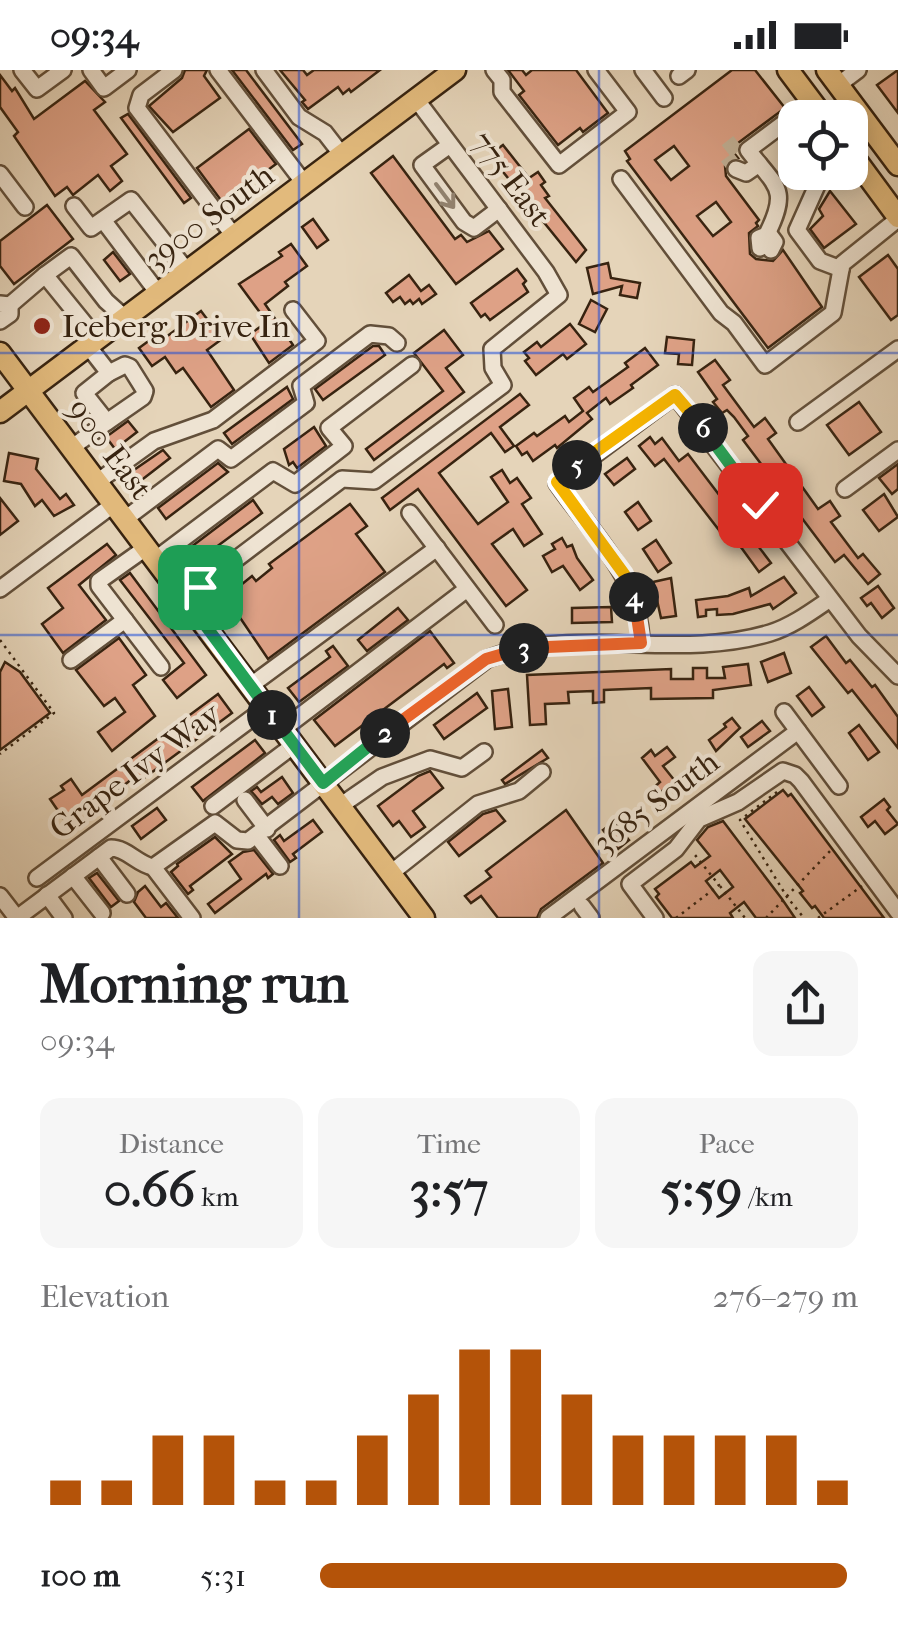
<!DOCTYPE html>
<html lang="en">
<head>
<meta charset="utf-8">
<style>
  :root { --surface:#fff; --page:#f6f6f6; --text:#202124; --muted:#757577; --accent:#b45309 }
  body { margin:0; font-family:"IM FELL French Canon",serif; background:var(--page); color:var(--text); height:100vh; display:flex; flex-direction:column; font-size:38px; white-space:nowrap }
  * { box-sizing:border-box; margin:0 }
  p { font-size:32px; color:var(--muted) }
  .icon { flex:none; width:55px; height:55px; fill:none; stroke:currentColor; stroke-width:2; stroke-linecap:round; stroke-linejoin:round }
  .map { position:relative; height:848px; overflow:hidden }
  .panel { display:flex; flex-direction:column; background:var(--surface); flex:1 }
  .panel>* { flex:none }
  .tools { position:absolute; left:778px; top:30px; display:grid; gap:20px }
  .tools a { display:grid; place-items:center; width:90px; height:90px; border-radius:20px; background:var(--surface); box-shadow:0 5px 25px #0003; font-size:50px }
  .pin { position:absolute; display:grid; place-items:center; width:85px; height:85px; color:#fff; margin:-42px; border-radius:20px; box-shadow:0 5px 15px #0006 }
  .km { position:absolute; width:50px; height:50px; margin:-25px; border-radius:50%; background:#222; color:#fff; font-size:28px; line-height:50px; text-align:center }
  .round { display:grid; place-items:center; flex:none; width:105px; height:105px; border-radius:20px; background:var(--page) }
  .overview { display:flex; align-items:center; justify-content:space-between; height:170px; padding:0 40px }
  h1 { font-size:55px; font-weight:700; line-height:75px }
  .stats { display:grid; grid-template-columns:repeat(3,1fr); gap:15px; height:170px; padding:10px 40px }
  .stats div { display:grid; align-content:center; border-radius:20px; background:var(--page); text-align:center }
  .stats b { font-size:50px; font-weight:700 }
  .stats small { font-size:28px; font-weight:400 }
  .stats p { font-size:28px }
  .chart { height:280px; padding:20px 40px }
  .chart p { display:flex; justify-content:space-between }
  .chart svg { width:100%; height:180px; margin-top:10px; stroke:var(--accent); stroke-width:6 }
  ul { padding:0 40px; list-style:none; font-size:32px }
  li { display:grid; grid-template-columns:160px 120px 1fr; align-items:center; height:75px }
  li i { height:25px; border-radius:12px; background:var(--accent) }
  .status { display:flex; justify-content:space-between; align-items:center; height:70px; padding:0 50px; background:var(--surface); direction:ltr }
  .status svg { height:28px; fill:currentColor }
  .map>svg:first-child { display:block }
  .building { fill:#dea186; stroke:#372310; stroke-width:2.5; fill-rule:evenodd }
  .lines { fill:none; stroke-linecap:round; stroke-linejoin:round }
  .minor-tunnel { stroke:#c2b197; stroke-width:15; stroke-dasharray:15 8; stroke-linecap:butt }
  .minor-casing { stroke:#624f3a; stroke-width:20 }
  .major-casing { stroke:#372310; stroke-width:25 }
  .path { stroke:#372310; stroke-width:2.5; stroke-dasharray:2.5 5; stroke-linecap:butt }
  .minor { stroke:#eee3d2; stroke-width:15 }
  .major { stroke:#e2ba7c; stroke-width:20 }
  .oneway { stroke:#928371 }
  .split-1-casing { stroke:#fff; stroke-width:20 }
  .split-2-casing { stroke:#fff; stroke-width:20 }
  .split-3-casing { stroke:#fff; stroke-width:20 }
  .split-4-casing { stroke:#fff; stroke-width:20 }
  .split-5-casing { stroke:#fff; stroke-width:20 }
  .split-6-casing { stroke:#fff; stroke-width:20 }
  .split-7-casing { stroke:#fff; stroke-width:20 }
  .split-1 { stroke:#22a559; stroke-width:12 }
  .split-2 { stroke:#22a559; stroke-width:12 }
  .split-3 { stroke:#f0652b; stroke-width:12 }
  .split-4 { stroke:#f0652b; stroke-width:12 }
  .split-5 { stroke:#f5b400; stroke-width:12 }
  .split-6 { stroke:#f5b400; stroke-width:12 }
  .split-7 { stroke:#22a559; stroke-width:12 }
  .grid { fill:none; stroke:#1d4ed8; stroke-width:2.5; stroke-opacity:0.55 }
  .poi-dot { fill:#8f2418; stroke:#eee3d2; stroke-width:4 }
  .labels { text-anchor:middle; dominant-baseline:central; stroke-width:8; stroke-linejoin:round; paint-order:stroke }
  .street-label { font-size:32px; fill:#372310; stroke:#eee3d2 }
  .poi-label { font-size:32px; fill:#372310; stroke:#eee3d2; text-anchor:start }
</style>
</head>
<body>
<div class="status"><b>09:34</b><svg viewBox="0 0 49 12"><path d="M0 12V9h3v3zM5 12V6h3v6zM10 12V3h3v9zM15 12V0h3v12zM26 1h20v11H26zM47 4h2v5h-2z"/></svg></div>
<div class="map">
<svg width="898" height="848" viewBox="0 0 898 848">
  <rect width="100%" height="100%" fill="#e5d4b9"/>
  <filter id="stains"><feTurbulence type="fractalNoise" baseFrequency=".002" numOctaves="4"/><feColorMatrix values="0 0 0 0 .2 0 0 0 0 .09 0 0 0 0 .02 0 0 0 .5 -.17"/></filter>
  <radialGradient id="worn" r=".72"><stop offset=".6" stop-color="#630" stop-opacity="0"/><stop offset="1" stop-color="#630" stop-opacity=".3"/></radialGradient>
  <!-- building -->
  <g class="building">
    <polygon points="185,0 207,0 204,6 220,28 173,62 149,36 182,8"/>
    <polygon points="232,0 246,0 302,74 293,80"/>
    <polygon points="280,0 303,0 307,5 314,0 380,0 351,22 349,19 343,24 338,17 308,39 302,32 305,30"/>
    <polygon points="508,0 522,0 526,5 532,0 576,0 608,43 583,62 580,58 558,75 519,25 524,21"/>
    <path d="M732,0H755L785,38L738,73L734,83L738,88L730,90L725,96L726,106L759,150L756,153L758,156L749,163L750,184L756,189L773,191L783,180L822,237L768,278L627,91L630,89L625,81ZM674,76L689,96L671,110L655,90ZM716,132L731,152L713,166L697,146Z"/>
    <polygon points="898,0 898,43 877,15"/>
    <polygon points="0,5 12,21 15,18 34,49 85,11 105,32 94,40 127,84 111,96 122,111 110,121 98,105 73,125 67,117 55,126 14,66 18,62 0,37"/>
    <polygon points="128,44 191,128 184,133 121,48"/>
    <polygon points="249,59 276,94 223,133 197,98"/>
    <polygon points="503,75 529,108 538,102 545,112 541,115 549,126 545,128 586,180 576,192 495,92 497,89 492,83"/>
    <polygon points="393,86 455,169 461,165 467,172 489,161 503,179 456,214 371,103"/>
    <polygon points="830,121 856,154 824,178 810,159 823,146 819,139"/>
    <polygon points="47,135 73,169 14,214 0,196 0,171"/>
    <polygon points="313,149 328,170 317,178 302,157"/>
    <polygon points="291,174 307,196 285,212 288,216 265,234 293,275 269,293 250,264 267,252 239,214 282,186 279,182"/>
    <polygon points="113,182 130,204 120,211 104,190"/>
    <polygon points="888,185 898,199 898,245 891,250 859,207"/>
    <polygon points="608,193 611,208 640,213 637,228 620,225 622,216 593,224 587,198"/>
    <polygon points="517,199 526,211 523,214 528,222 490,250 485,244 481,247 471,233"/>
    <polygon points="409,205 421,221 429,215 436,224 422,234 419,229 413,234 410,230 405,234 400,227 393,232 386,223"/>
    <polygon points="591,230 607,239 595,262 579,254"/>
    <polygon points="201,241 222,269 207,280 234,320 211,337 183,298 176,303 165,287 152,296 139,278 154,267 158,273"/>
    <polygon points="570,254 586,274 567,289 563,284 536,305 525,291 529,288 524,282 537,272 541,277"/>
    <polygon points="444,260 463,285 446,298 464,322 374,390 366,379 443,321 414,283"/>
    <polygon points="667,267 694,270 692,295 678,294 679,284 665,283"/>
    <polygon points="373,276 379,276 385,285 323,330 315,319"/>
    <polygon points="645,278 658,295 631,315 633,318 610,334 606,328 587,343 592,349 557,378 555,375 533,391 527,382 522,385 516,376 534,363 537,366 565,346 569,352 583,341 574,328 589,317 593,322 628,297 625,293"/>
    <polygon points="715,290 730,310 723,315 754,357 765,348 776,363 768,369 818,439 830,431 840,446 831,452 858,488 863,484 880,504 868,514 844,485 835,492 743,370 748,366 734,347 727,340 722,343 713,332 717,329 698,302"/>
    <polygon points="287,317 293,329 232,374 224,363"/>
    <polygon points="520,324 529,335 500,357 514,376 505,382 491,363 439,403 478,454 508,432 491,407 502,400 510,413 517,408 531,428 522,434 542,464 524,476 513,459 492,474 527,520 506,536 418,419 390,440 382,428"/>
    <polygon points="859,332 881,362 849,385 827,355"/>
    <polygon points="128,351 137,362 115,379 106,367"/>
    <polygon points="314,357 326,376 297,398 293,392 289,395 284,379"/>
    <polygon points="650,367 655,374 662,368 679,391 688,384 771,493 759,502 735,469 729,473 664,389 655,396 639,376"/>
    <polygon points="163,380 170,388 139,412 131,402"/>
    <polygon points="9,383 38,389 36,399 60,429 66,424 74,435 54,446 42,430 35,436 21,414 4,411"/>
    <polygon points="627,388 635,399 614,415 605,404"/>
    <polygon points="218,393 228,402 166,449 158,438"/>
    <polygon points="898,394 898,419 892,424 879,408"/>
    <polygon points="884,424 898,447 879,461 863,440"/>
    <polygon points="0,428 18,451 0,465"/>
    <polygon points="253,430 262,443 200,489 191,477"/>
    <polygon points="638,432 651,451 638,460 625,442"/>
    <polygon points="350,434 367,456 356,464 385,502 268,589 226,527 252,506 256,511 272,498 269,494"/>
    <polygon points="562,468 567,477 572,475 577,488 593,510 580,520 563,496 552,502 543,486 555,479 552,474"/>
    <polygon points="656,470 671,493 658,502 643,479"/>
    <polygon points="107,474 116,485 79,515 106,550 63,583 42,554 63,538 48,518"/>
    <polygon points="130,503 206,605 177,628 163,610 184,593 120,510"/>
    <polygon points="784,507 796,523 773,539 770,534 733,544 717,545 717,539 706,540 706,546 698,547 696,530 728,526 749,518 751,526"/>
    <polygon points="671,508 676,546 661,548 653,512"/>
    <polygon points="878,516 894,538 882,548 871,533 867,536 861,528"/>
    <polygon points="611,537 612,552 572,553 572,538"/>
    <polygon points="398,538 408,550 367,581 358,570"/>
    <polygon points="430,561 454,593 447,598 444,594 335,676 314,650"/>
    <polygon points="826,566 846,593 850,590 872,617 875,615 898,647 898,678 852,620 848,623 811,577"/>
    <polygon points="119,568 146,605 133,615 155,646 112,681 98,662 125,642 115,628 104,636 76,600"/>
    <polygon points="333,576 348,596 299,632 288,618 330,587 326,581"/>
    <polygon points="784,583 791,603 768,612 761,592"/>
    <polygon points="5,592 20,602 50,643 0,680 0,602"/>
    <polygon points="748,594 751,615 713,620 713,628 651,629 651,618 604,620 604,632 593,633 593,621 568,622 569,633 545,634 546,654 530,655 527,605 671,599 671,609 693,609 693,598 707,598 707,608 725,608 723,597"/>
    <polygon points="809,617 824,637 812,646 797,626"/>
    <polygon points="508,619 512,657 495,659 492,621"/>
    <polygon points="477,623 487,638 444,669 434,655"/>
    <polygon points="218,624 232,643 136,714 132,709 102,732 96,725 63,748 50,729 64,720 61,716 71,709 82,725"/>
    <polygon points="732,648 740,658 716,681 709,670 726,657 724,654"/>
    <polygon points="762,651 770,661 748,677 741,667"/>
    <polygon points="859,655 879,682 868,690 849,663"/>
    <polygon points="255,670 265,683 203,731 192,717"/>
    <polygon points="667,677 675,687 663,696 675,711 658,724 664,734 656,740 648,723 660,712 642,688 651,680 655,686"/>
    <polygon points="542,680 548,688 505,714 502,710"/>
    <polygon points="430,701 443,718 413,741 425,757 411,767 399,751 393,756 378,736 418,706"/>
    <polygon points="282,707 293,723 278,734 272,727 262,734 251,721 257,717 261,722"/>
    <polygon points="783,720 788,726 791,724 884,848 824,848 815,836 812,838 800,823 803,821 745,749"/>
    <polygon points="884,729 890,737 887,740 898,754 885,764 875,751 868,757 861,747"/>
    <polygon points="157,738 166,750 141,769 132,756"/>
    <polygon points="496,740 505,751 459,786 448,772 483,744"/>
    <polygon points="566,740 603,793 541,839 537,848 498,848 481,826 471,833 465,826 491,807 486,801"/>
    <polygon points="313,750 322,762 293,784 296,788 290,792 274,770 280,765 284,771"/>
    <path d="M723,751L782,829L795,848H756L744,832L730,843L733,848H672L656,827L659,824L655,819L691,792L695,797L710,786L697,770L708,757ZM720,800L733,817L719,828L706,811Z"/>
    <polygon points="614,752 629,770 618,779 603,760"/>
    <polygon points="215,767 232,784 190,816 193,820 188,824 171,802 178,796 177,794"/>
    <polygon points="254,780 273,804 268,808 266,804 215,843 208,834 241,809 229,792 243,782"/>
    <polygon points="97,803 119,831 111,837 89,808"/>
    <polygon points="145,816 161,837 166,833 178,848 146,848 134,832 138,822"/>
  </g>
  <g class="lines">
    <!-- minor-tunnel -->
    <polyline class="minor-tunnel" points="736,99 724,83 738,72"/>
    <defs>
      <g id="minor">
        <polyline points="22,0 37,19 63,0"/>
        <polyline points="91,0 104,18 128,0"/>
        <polyline points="174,0 141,25 137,38 234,166"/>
        <polyline points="218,0 304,113"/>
        <polyline points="264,0 299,47 325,63 342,85"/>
        <polyline points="494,0 502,10 502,22 559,95 628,42 596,0"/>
        <polyline points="643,0 664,28"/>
        <polyline points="679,6 687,0"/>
        <polyline points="838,15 858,0"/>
        <polyline points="450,75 422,95 464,152 474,158 499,139"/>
        <polyline points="736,99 746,103 759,94"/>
        <polyline points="823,102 797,160 820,191 841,199"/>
        <polyline points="0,104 25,137"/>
        <polyline points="621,109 721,243 734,253 765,295 833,243 842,194 898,149"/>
        <polyline points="74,136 91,158 131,130 187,201"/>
        <polyline points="103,150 158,223"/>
        <path d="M767,164C790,118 776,117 748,80L812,32"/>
        <polyline points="760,178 759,168 769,164 775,172 771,180"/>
        <polyline points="45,205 71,186 106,231 125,248"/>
        <polyline points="10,235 45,205 97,269"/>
        <polyline points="0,251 10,244 10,235 0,234"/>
        <polyline points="107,352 143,327 145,321 130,297 125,295 109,303"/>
        <polyline points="798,352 898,279"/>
        <polyline points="71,378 107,352 84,323 109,303 88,276"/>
        <polyline points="97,412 154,371 213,350 317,271 293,240"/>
        <polyline points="845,419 898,380"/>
        <polyline points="410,443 495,555"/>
        <polyline points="125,449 218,379 231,389 306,333 301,316 370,264 389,266 397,273"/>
        <polyline points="147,477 99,511 99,516 161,597"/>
        <polyline points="156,489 273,401 295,414 344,376 329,358 412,295"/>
        <polyline points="0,519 114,434"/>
        <polyline points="185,528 342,409 374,411 503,315 493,298 492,279 559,225 546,202 416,29"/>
        <path d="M641,573C640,506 593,465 557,413L675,325L859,566L898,606"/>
        <polyline points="71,590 125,550"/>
        <polyline points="250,616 437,478"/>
        <polyline points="784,642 839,716"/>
        <polyline points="283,659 467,519"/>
        <polyline points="245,730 267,759"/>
        <polyline points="213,736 294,675"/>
        <polyline points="340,736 382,707 430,689 462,698 484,682"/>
        <polyline points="257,766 280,796"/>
        <polyline points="99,787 127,824"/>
        <polyline points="153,797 192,848"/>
        <polyline points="391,803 478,734 519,721 542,702"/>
        <polyline points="73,806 102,843"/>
        <polyline points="37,808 267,637"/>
        <polyline points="47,825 64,848"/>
        <polyline points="0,826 17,848"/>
        <polyline points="582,836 591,848"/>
        <path d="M17,848L111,778C127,778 137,794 153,797L215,753L237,770L248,771L487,589C577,555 678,591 770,563C792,556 811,542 830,529"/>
        <polyline points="548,848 798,661"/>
        <polyline points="655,848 630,814 676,779 699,749 738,732 783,701 795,705 801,711 898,842"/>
      </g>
      <g id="major">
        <polyline points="788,0 824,48"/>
        <polyline points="827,0 898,95"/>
        <polyline points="850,82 898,147"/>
        <polyline points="0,283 424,848"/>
        <polyline points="0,342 455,0"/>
      </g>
    </defs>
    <!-- minor casing -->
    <use href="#minor" class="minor-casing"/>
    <!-- major casing -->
    <use href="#major" class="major-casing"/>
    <!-- path -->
    <g class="path">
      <polyline points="0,570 54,643 0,684"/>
      <polyline points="777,722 740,750 787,827 804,848"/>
      <polyline points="720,816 745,848"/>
      <polyline points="676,848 719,815 695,785"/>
      <polyline points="766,848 833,778"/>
      <polyline points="818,848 862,816"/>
    </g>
    <!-- minor -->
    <use href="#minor" class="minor"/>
    <!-- major -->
    <use href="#major" class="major"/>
  </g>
  <!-- one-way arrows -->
  <defs><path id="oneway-shaft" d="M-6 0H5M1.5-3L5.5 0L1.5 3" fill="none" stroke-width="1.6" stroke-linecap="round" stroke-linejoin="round" transform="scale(2.5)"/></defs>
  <use class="oneway" href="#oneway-shaft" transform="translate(445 126) rotate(53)"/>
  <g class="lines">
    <defs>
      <polyline id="split-1" points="200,517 185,528 272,645"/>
      <polyline id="split-2" points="272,645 323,713 385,663"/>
      <polyline id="split-3" points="385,663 486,589 524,578"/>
      <polyline id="split-4" points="524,578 641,573 634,527"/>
      <polyline id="split-5" points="577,395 557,412 624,504 634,527"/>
      <polyline id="split-6" points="577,395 675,325 703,358"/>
      <polyline id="split-7" points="703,358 760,435"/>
    </defs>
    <!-- split-1 casing -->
    <use href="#split-1" class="split-1-casing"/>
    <!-- split-2 casing -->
    <use href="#split-2" class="split-2-casing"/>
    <!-- split-3 casing -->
    <use href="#split-3" class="split-3-casing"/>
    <!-- split-4 casing -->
    <use href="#split-4" class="split-4-casing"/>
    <!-- split-5 casing -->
    <use href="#split-5" class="split-5-casing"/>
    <!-- split-6 casing -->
    <use href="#split-6" class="split-6-casing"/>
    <!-- split-7 casing -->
    <use href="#split-7" class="split-7-casing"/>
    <!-- split-1 -->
    <use href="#split-1" class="split-1"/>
    <!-- split-2 -->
    <use href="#split-2" class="split-2"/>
    <!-- split-3 -->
    <use href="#split-3" class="split-3"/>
    <!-- split-4 -->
    <use href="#split-4" class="split-4"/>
    <!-- split-5 -->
    <use href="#split-5" class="split-5"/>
    <!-- split-6 -->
    <use href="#split-6" class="split-6"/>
    <!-- split-7 -->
    <use href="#split-7" class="split-7"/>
  </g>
  <!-- grid -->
  <path class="grid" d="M299,0V848M599,0V848M0,283H898M0,565H898"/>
  <!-- markers -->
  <circle class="poi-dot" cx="42" cy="256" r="10"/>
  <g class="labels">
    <!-- street labels -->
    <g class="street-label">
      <text transform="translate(511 109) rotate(53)">775 East</text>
      <text transform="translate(209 147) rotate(-37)">3900 South</text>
      <text transform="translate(110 379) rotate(53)">900 East</text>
      <text transform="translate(135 701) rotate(-37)">Grape Ivy Way</text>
      <text transform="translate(656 732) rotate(-37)">3685 South</text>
    </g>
    <!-- poi labels -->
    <g class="poi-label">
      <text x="62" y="256">Iceberg Drive In</text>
    </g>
  </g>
  <rect width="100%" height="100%" filter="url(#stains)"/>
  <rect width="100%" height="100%" fill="url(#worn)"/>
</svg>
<div class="tools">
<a><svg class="icon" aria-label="locate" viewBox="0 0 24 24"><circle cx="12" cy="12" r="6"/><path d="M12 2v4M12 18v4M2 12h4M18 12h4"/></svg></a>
</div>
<div class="pin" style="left:200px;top:517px;background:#1e9e55"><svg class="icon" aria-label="arrive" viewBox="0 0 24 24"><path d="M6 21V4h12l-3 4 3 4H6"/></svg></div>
<div class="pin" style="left:760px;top:435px;background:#d93025"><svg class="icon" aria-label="check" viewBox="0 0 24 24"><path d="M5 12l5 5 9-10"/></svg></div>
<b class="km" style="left:272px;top:645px">1</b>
<b class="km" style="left:385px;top:663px">2</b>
<b class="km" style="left:524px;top:578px">3</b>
<b class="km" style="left:634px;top:527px">4</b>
<b class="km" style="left:577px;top:395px">5</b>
<b class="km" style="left:703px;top:358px">6</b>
</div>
<section class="panel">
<div class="overview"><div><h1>Morning run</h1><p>09:34</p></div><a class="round"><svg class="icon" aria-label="share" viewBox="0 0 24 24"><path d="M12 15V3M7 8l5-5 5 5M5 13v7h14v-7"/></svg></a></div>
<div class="stats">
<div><p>Distance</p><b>0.66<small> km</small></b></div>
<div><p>Time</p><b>3:57</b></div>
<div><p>Pace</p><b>5:59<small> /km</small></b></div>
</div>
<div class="chart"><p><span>Elevation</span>276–279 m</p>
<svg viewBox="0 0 160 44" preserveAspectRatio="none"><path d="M5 44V38M15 44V38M25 44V27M35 44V27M45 44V38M55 44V38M65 44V27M75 44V17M85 44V6M95 44V6M105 44V17M115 44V27M125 44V27M135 44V27M145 44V27M155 44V38"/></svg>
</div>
<ul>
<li><b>100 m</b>5:31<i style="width:98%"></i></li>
</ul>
</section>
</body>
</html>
